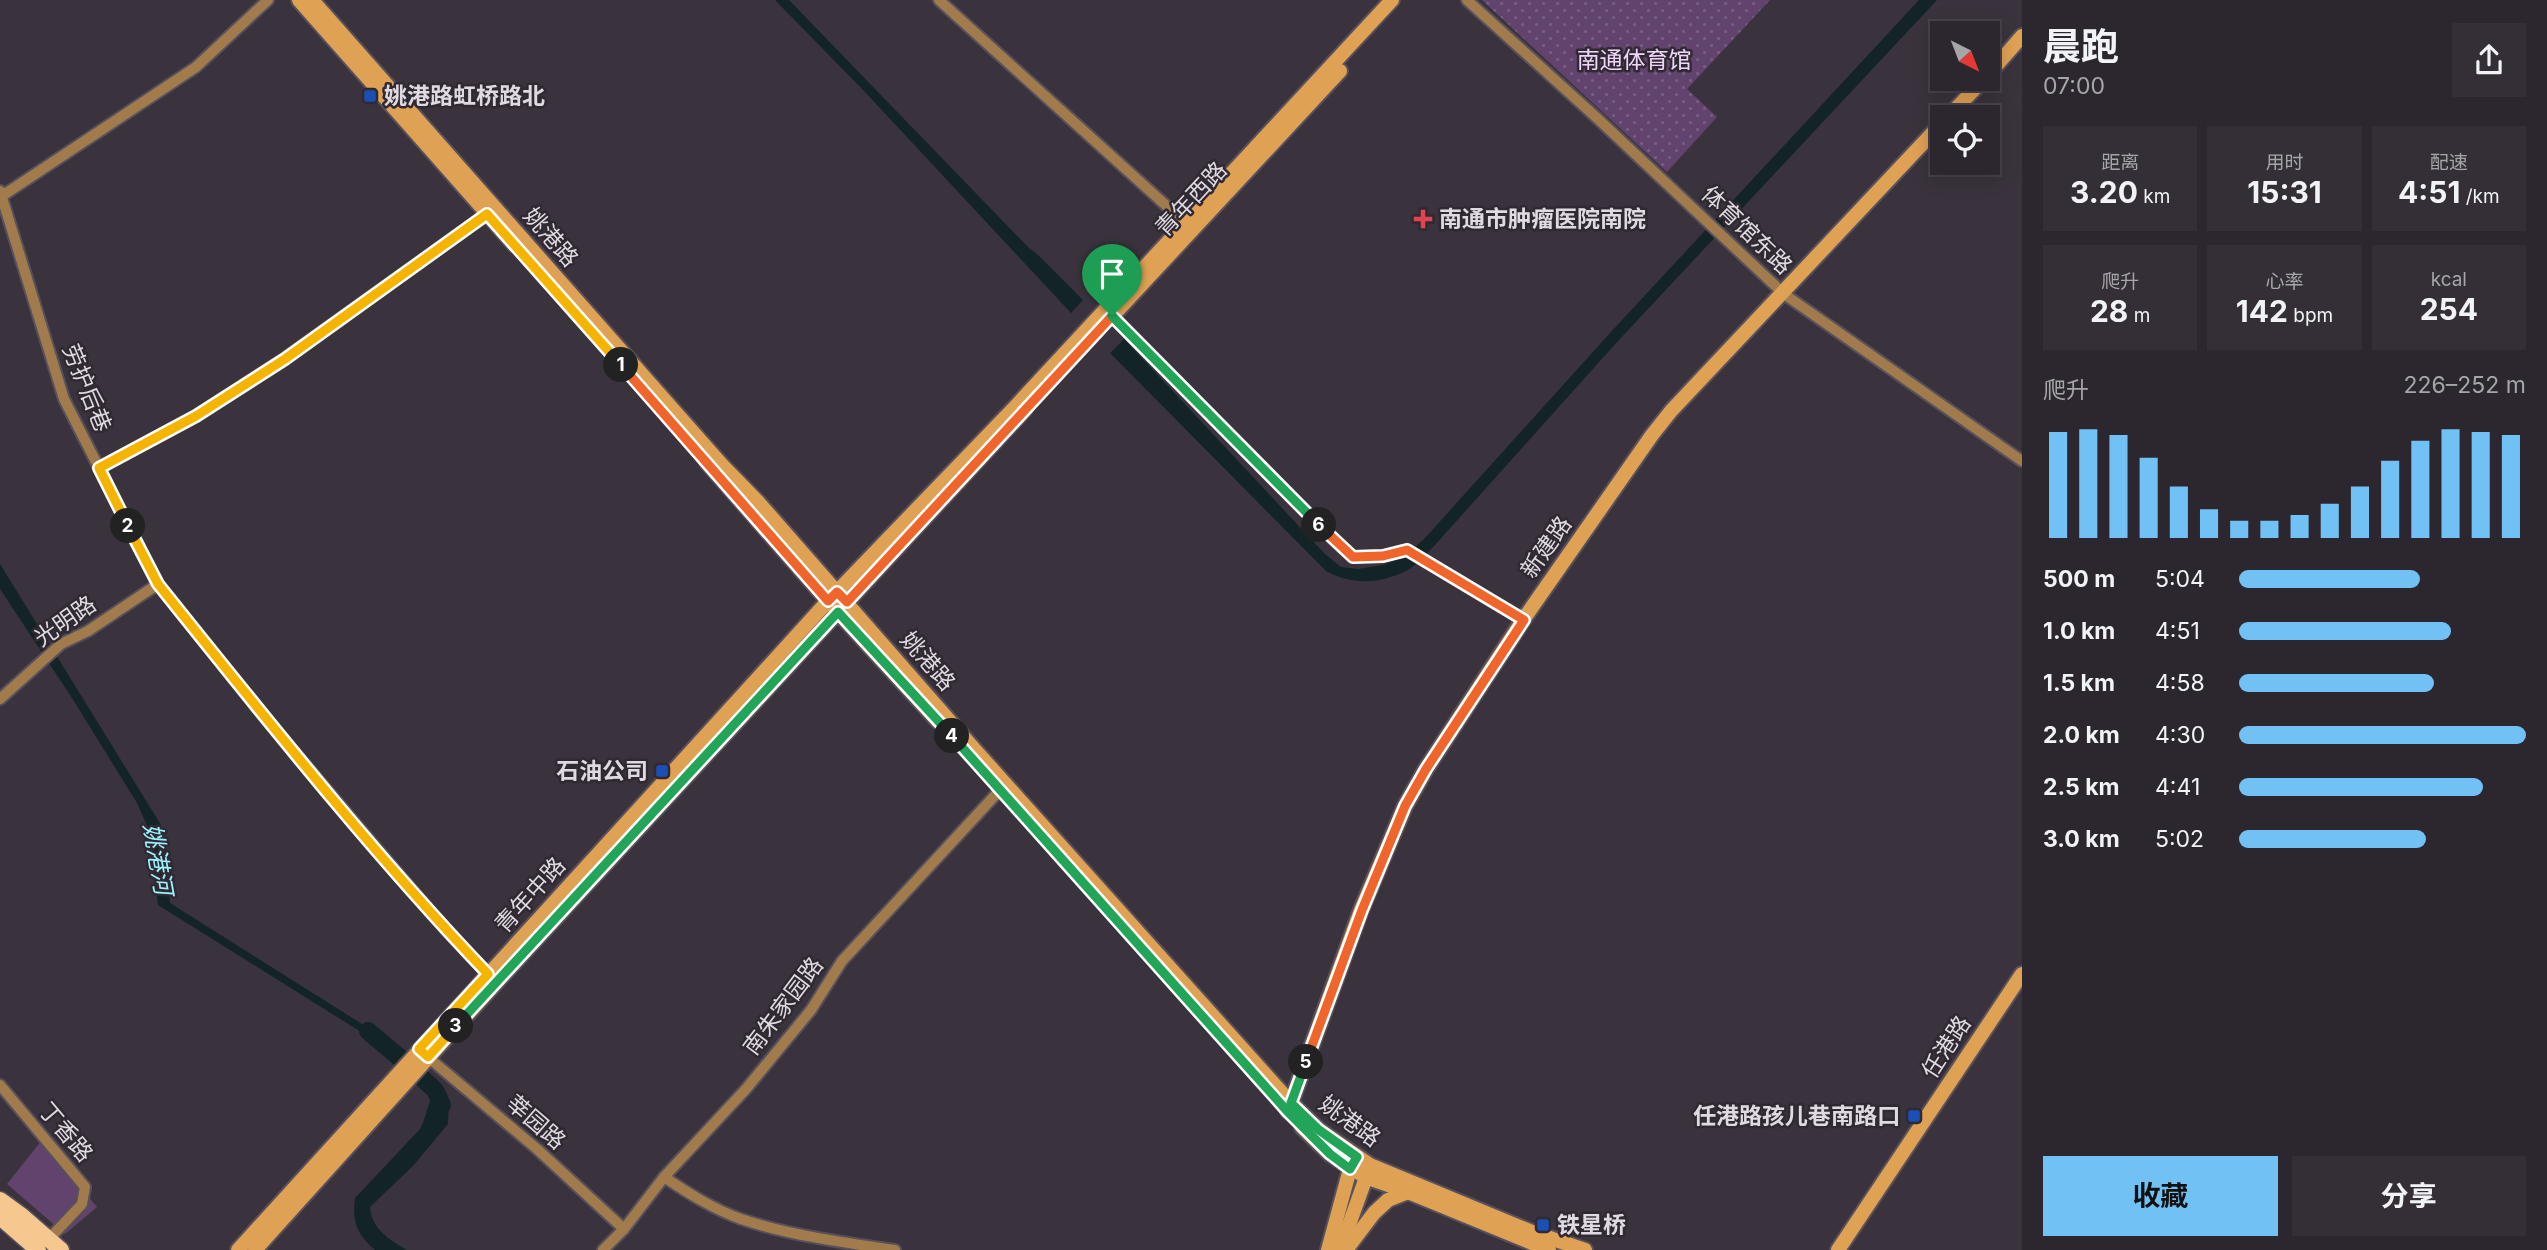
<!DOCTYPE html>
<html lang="zh">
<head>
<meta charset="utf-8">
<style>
  :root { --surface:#2c262e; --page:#342e36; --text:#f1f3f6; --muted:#a6a5aa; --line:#48434a; --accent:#71c1f5 }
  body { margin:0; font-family:Inter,"Noto Sans SC",sans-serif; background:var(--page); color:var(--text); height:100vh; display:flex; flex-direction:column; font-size:26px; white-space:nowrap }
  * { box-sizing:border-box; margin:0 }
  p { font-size:23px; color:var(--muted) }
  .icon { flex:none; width:38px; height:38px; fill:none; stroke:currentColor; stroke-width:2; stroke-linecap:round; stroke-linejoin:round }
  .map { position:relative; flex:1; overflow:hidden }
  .details { display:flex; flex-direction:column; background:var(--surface); width:525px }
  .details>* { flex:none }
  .needle { width:46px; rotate:138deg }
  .buttons { position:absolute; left:1930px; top:21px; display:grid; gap:14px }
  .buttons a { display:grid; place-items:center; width:70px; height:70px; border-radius:0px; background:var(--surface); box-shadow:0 4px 18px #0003,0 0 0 2px var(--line); font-size:35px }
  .pin { position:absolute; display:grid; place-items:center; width:60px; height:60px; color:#fff; margin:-72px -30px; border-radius:50% 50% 50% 0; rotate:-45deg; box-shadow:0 0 7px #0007 }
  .pin .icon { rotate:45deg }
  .km { position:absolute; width:35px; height:35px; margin:-18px; border-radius:50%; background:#222; color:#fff; font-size:19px; line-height:35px; text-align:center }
  .round { display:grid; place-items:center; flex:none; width:74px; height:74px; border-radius:0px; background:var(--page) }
  .summary { display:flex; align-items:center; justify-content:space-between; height:119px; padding:0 21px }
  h1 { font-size:38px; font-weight:700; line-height:52px }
  .figures { display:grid; grid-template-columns:repeat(3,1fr); gap:10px; height:119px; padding:7px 21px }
  .figures div { display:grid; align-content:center; border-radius:0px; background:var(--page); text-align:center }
  .figures b { font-size:30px; font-weight:700 }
  .figures small { font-size:19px; font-weight:400 }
  .figures p { font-size:19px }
  .chart { height:196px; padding:14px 21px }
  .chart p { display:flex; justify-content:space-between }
  .chart svg { width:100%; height:126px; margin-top:7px; stroke:var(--accent); stroke-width:6 }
  .action { display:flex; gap:14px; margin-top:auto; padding:14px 21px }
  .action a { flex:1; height:80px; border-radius:0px; background:var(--accent); color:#111; font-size:28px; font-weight:700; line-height:80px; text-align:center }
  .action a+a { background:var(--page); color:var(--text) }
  ul { padding:0 21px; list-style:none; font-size:23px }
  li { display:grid; grid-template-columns:112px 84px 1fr; align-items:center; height:52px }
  li i { height:18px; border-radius:9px; background:var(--accent) }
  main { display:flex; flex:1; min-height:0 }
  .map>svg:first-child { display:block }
  .grass { fill:#62436d }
  .park { fill:url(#park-dots) }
  .water { fill:#132426 }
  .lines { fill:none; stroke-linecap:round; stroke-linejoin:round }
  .river { stroke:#132426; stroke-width:18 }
  .street-casing { stroke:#58515b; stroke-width:14 }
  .secondary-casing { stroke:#58515b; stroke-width:18 }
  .primary-casing { stroke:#58515b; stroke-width:19 }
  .street { stroke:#a27b4d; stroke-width:10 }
  .secondary { stroke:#dfa154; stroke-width:14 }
  .primary { stroke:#f7c790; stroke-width:16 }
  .split-1-casing { stroke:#fff; stroke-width:14 }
  .split-2-casing { stroke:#fff; stroke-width:14 }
  .split-3-casing { stroke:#fff; stroke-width:14 }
  .split-4-casing { stroke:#fff; stroke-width:14 }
  .split-5-casing { stroke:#fff; stroke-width:14 }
  .split-6-casing { stroke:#fff; stroke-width:14 }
  .split-7-casing { stroke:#fff; stroke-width:14 }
  .split-1 { stroke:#f0652b; stroke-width:9 }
  .split-2 { stroke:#f5b400; stroke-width:9 }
  .split-3 { stroke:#f5b400; stroke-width:9 }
  .split-4 { stroke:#22a559; stroke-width:9 }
  .split-5 { stroke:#22a559; stroke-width:9 }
  .split-6 { stroke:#f0652b; stroke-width:9 }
  .split-7 { stroke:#22a559; stroke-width:9 }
  .transit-dot { fill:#1a4fb4; stroke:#302933; stroke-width:2.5 }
  .health-dot { fill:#e0444e; stroke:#302933; stroke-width:2.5 }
  .labels { text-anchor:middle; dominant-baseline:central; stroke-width:5; stroke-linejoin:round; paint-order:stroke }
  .park-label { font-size:23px; fill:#f0d5fb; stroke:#302933 }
  .poi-label { font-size:23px; font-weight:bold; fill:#dfdae1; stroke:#302933; text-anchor:start }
  .street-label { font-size:23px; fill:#dfdae1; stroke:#302933 }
  .water-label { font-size:24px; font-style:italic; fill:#9af4fe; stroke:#302933 }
</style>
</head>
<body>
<main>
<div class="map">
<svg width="2022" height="1250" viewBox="0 0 2022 1250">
  <defs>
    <pattern id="park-dots" width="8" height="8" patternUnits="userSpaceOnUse" patternTransform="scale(1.75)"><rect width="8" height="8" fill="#62436d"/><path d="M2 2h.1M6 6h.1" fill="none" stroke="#785e82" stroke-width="1.8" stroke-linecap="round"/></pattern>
  </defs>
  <rect width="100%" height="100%" fill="#3a333d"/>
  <!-- grass -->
  <polygon class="grass" points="42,1140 97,1207 65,1234 7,1184"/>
  <!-- park -->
  <polygon class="park" points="1482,0 1770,0 1687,89 1717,117 1667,172"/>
  <!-- water -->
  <g class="water">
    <polygon points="775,0 789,0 1029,248 1037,254 1083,300 1071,313 864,91"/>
    <path d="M1919,0H1937L1618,341L1435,545C1426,554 1416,566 1406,571C1380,584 1351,585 1326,571L1110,353L1124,339L1325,554L1341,567L1358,569L1383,565L1404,557L1425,538L1610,333Z"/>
    <polygon points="0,564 161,825 170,903 389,1041 385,1047 158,905 149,830 137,803 72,698 0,589"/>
    <path d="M434,1081L449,1103L448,1124L413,1166L370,1207C372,1230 389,1239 407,1250H375C357,1234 352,1223 355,1198L420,1129C426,1118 426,1110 431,1099L429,1089Z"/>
  </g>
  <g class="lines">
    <!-- river -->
    <g class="river">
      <polyline points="368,1031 400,1058"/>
      <polyline points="421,1077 435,1090 442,1105"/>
    </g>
    <defs>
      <g id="street">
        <polyline points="939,0 1191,228"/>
        <polyline points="1467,0 1597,118 1784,294 2022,461"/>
        <polyline points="0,191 64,399 158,584 267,720 447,931 488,974"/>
        <polyline points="2,196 196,67 268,0"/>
        <polyline points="1112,316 1336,542 1353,557 1383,556 1407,550 1523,620"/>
        <polyline points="99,468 196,416 285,358 487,214"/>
        <polyline points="0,699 61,644 88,631 158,584"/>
        <polyline points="423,1053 537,1149 624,1229"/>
        <polyline points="0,1085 85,1187 82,1204 49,1239"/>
        <path d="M664,1177C688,1193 713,1209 741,1219C788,1235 846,1243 895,1250"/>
        <polyline points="603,1250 624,1229 664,1177 746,1089 811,1010 842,961 1000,790"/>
      </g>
      <g id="secondary">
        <polyline points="299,0 515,245"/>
        <polyline points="312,0 721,464 759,503 976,751 1291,1103 1319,1130 1370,1165 1532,1232 1585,1250"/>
        <polyline points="1988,75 2022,36"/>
        <polyline points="1948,117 1984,79"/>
        <polyline points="1118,310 1340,71"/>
        <polyline points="707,462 838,612 938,721"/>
        <polyline points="1288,1111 1361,910 1405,806 1426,769 1523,620 1652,435 1671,411 1942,123"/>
        <polyline points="1302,1127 1330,1154 1365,1177 1408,1192 1549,1250"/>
        <polyline points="238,1250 828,601 1015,407 1392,0"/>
        <polyline points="255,1250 501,977 1025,409"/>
        <polyline points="1328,1250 1350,1169 1355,1161"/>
        <polyline points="1340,1250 1369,1169"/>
        <polyline points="1346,1250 1374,1213 1388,1200 1408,1192"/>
        <polyline points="1838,1250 2022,974"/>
      </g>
      <g id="primary">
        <polyline points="0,1200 22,1216 61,1250"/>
        <polyline points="0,1217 38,1250"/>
      </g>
    </defs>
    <!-- street casing -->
    <use href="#street" class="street-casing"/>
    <!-- secondary casing -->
    <use href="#secondary" class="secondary-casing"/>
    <!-- primary casing -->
    <use href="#primary" class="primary-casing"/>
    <!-- street -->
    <use href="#street" class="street"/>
    <!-- secondary -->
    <use href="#secondary" class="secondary"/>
    <!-- primary -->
    <use href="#primary" class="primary"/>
  </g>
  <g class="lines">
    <defs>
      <polyline id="split-1" points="621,365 828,601 837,592 847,602 1112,316"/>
      <polyline id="split-2" points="128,526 99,468 196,416 285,359 487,214 621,365"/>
      <path id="split-3" d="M128,526L158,584L186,619C283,740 381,862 488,974L419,1049L428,1057L456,1026"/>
      <polyline id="split-4" points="456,1026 838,612 952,736"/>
      <polyline id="split-5" points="952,736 1288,1112 1330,1154 1350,1169 1357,1157 1319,1130 1291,1103 1306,1062"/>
      <polyline id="split-6" points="1306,1062 1362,910 1405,806 1426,769 1524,620 1407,550 1383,556 1353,557 1319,525"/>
      <polyline id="split-7" points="1112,316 1319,525"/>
    </defs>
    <!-- split-1 casing -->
    <use href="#split-1" class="split-1-casing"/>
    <!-- split-2 casing -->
    <use href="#split-2" class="split-2-casing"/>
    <!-- split-3 casing -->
    <use href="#split-3" class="split-3-casing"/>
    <!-- split-4 casing -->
    <use href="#split-4" class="split-4-casing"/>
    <!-- split-5 casing -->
    <use href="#split-5" class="split-5-casing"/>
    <!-- split-6 casing -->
    <use href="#split-6" class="split-6-casing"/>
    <!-- split-7 casing -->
    <use href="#split-7" class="split-7-casing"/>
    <!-- split-1 -->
    <use href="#split-1" class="split-1"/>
    <!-- split-2 -->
    <use href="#split-2" class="split-2"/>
    <!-- split-3 -->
    <use href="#split-3" class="split-3"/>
    <!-- split-4 -->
    <use href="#split-4" class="split-4"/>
    <!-- split-5 -->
    <use href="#split-5" class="split-5"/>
    <!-- split-6 -->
    <use href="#split-6" class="split-6"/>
    <!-- split-7 -->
    <use href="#split-7" class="split-7"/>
  </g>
  <!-- markers -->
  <g class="transit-dot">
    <rect x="363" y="89" width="14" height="14" rx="3.5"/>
    <rect x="655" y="764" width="14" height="14" rx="3.5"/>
    <rect x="1907" y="1109" width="14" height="14" rx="3.5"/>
    <rect x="1536" y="1218" width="14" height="14" rx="3.5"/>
  </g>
  <path class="health-dot" d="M1419.5 208.5h7v7h7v7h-7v7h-7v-7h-7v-7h7z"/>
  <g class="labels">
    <!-- park labels -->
    <g class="park-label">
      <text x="1634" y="60">南通体育馆</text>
    </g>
    <!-- poi labels -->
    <g class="poi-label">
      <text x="384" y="96">姚港路虹桥路北</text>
      <text x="1439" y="219">南通市肿瘤医院南院</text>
      <text x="648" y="771" text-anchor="end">石油公司</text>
      <text x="1900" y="1116" text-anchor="end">任港路孩儿巷南路口</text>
      <text x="1557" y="1225">铁星桥</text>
    </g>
    <!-- street labels -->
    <g class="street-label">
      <text transform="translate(1191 199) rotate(-47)">青年西路</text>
      <text transform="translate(1747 230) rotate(44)">体育馆东路</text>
      <text transform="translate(551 237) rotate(49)">姚港路</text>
      <text transform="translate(87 388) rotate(68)">劳护后巷</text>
      <text transform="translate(1546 547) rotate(-55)">新建路</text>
      <text transform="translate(65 621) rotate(-35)">光明路</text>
      <text transform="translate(928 661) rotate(49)">姚港路</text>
      <text transform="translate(530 895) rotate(-48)">青年中路</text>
      <text transform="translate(783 1006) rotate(-53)">南朱家园路</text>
      <text transform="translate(1946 1047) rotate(-57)">任港路</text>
      <text transform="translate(1350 1121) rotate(36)">姚港路</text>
      <text transform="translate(536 1122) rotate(41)">莘园路</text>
      <text transform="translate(66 1132) rotate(50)">丁香路</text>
    </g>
    <!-- water labels -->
    <g class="water-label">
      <text transform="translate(158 859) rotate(80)">姚港河</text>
    </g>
  </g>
</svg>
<div class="buttons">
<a><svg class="needle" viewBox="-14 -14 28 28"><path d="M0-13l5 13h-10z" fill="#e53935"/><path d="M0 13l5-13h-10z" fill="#a6a5aa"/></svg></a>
<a><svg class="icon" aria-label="locate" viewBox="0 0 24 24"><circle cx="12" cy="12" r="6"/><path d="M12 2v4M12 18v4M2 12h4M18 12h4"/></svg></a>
</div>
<div class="pin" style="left:1112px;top:316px;background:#1e9e55"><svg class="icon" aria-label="arrive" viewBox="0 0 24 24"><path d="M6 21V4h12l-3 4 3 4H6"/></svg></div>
<b class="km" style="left:621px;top:365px">1</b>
<b class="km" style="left:128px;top:526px">2</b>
<b class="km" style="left:456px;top:1026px">3</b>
<b class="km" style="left:952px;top:736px">4</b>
<b class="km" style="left:1306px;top:1062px">5</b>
<b class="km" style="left:1319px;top:525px">6</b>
</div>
<section class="details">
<div class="summary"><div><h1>晨跑</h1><p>07:00</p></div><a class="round"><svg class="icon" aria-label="share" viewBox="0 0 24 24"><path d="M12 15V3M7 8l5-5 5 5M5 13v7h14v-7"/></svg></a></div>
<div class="figures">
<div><p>距离</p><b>3.20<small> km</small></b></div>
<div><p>用时</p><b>15:31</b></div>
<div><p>配速</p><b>4:51<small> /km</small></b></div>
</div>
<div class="figures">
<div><p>爬升</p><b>28<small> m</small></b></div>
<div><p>心率</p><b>142<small> bpm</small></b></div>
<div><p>kcal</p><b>254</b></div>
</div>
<div class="chart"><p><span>爬升</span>226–252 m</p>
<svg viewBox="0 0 160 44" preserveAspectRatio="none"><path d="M5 44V7M15 44V6M25 44V8M35 44V16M45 44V26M55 44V34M65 44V38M75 44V38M85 44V36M95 44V32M105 44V26M115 44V17M125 44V10M135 44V6M145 44V7M155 44V8"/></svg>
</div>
<ul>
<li><b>500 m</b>5:04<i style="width:63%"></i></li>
<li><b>1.0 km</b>4:51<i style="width:74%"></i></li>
<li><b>1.5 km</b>4:58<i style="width:68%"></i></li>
<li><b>2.0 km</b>4:30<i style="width:100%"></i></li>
<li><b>2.5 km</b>4:41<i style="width:85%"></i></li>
<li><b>3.0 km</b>5:02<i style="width:65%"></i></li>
</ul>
<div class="action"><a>收藏</a><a>分享</a></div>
</section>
</main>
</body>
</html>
